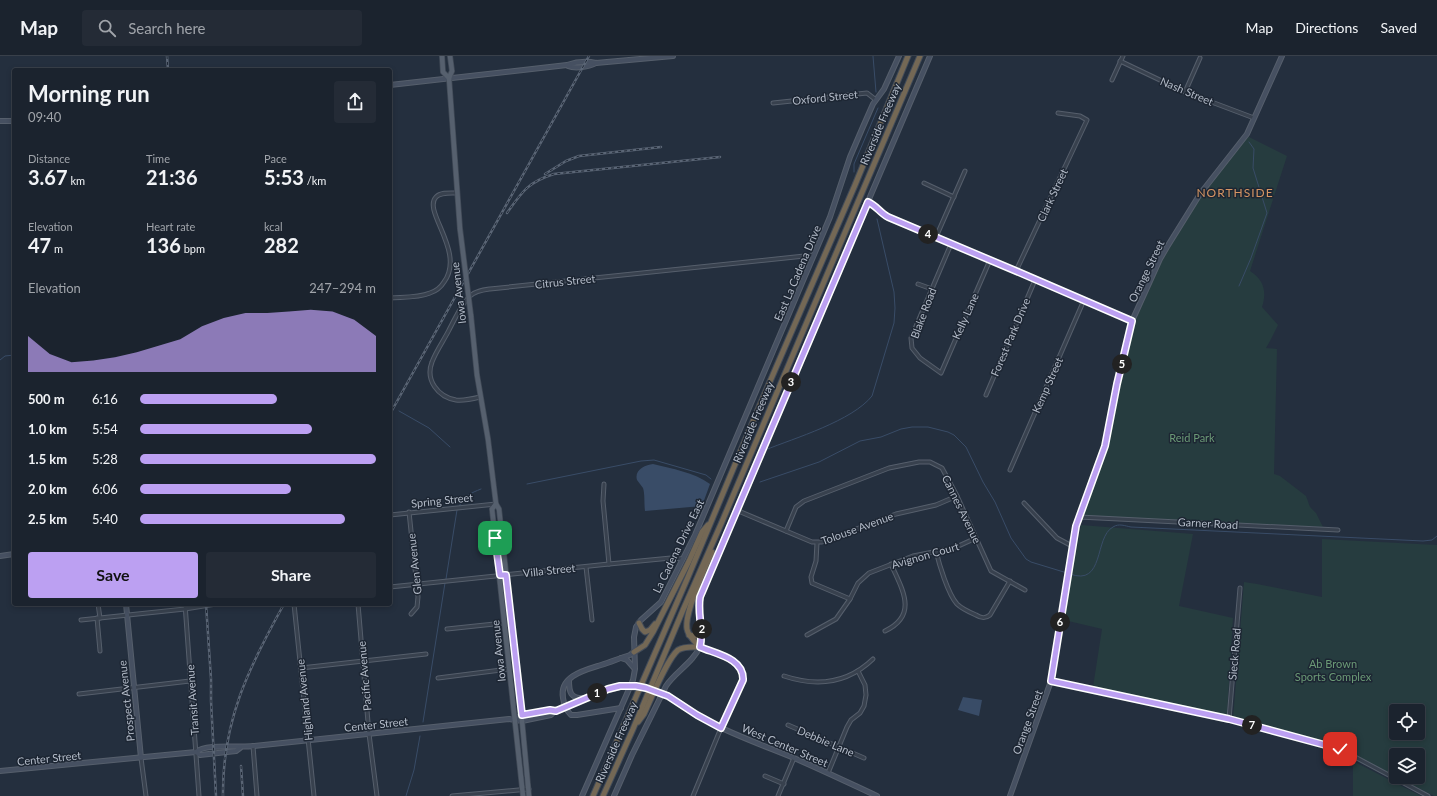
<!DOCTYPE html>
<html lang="en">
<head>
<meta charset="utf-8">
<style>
  :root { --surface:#1b232e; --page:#242b36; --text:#f1f3f6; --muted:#a0a4aa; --line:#39404a; --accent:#bca0f2 }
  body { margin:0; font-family:Lato,sans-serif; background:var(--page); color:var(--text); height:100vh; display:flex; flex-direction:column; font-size:15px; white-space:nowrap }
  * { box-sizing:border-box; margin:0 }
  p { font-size:13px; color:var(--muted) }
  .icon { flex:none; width:22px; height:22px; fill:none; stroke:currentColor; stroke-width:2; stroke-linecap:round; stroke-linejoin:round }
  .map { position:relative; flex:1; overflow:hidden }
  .details { position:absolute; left:12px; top:12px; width:380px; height:538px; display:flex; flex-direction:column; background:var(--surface); border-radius:4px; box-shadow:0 2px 6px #0003,0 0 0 1px var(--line) }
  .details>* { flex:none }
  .controls { position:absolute; left:1389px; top:648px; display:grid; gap:8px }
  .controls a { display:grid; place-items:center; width:36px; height:36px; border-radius:4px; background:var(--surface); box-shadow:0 2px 6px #0003,0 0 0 1px var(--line); font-size:20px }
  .pin { position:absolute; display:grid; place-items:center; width:34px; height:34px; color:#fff; margin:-17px; border-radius:8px; box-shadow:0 2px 6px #0006 }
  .km { position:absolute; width:20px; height:20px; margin:-10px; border-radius:50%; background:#222; color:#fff; font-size:11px; line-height:20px; text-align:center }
  .round { display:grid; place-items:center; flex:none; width:42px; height:42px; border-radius:4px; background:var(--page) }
  .headline { display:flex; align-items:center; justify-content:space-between; height:68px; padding:0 16px }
  h1 { font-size:22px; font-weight:700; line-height:30px }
  .figures { display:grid; grid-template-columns:repeat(3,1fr); gap:6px; height:68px; padding:4px 16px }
  .figures div { display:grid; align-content:center }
  .figures b { font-size:20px; font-weight:700 }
  .figures small { font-size:11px; font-weight:400 }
  .figures p { font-size:11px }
  .chart { height:112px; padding:8px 16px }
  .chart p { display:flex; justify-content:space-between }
  .chart svg { width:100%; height:72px; margin-top:4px; fill:var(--accent); opacity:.7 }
  .action { display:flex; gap:8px; margin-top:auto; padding:8px 16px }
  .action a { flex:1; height:46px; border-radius:4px; background:var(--accent); color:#111; font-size:16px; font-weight:700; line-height:46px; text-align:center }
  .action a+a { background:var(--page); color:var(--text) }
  ul { padding:0 16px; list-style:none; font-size:13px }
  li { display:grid; grid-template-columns:64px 48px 1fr; align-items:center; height:30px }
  li i { height:10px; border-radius:5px; background:var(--accent) }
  header { display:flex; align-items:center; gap:24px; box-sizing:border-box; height:56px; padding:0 20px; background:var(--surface); border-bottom:1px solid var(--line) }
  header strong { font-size:19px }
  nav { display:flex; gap:22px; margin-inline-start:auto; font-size:14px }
  .search { width:280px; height:36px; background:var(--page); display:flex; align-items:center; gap:10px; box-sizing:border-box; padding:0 14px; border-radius:4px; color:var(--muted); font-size:15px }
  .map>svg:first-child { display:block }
  .green { fill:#263c3f; fill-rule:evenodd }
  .water { fill:#394c67 }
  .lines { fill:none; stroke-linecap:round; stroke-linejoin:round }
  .stream { stroke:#394c67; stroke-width:1 }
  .street-casing { stroke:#565f6c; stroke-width:5 }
  .secondary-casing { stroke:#565f6c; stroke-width:6 }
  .primary-casing { stroke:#414a57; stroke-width:6 }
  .highway-casing { stroke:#434c59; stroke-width:7 }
  .street { stroke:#38414e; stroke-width:3 }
  .secondary { stroke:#465061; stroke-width:4 }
  .primary { stroke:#56606e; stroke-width:4.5 }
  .highway { stroke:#746855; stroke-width:5 }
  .rail-casing { stroke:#5a6575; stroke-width:2.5 }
  .rail { stroke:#1d2633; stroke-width:1; stroke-dasharray:3; stroke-linecap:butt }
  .secondary-bridge-casing { stroke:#565f6c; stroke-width:6; stroke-linecap:butt }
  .primary-bridge-casing { stroke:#414a57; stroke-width:6; stroke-linecap:butt }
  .secondary-bridge { stroke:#465061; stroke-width:4 }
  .primary-bridge { stroke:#56606e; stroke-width:4.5 }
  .route-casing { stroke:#fff; stroke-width:8 }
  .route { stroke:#bca0f2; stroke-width:5 }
  .labels { text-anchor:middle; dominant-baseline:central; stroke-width:3; stroke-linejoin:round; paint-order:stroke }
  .street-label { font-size:11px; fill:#b4bcc9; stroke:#1d2633 }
  .park-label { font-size:11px; fill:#6b9a76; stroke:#1d2633 }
  .neighbourhood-label { font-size:12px; letter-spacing:1px; fill:#d59563; stroke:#1d2633 }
</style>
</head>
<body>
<header>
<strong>Map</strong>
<div class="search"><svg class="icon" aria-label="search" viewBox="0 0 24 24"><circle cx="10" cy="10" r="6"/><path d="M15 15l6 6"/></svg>Search here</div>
<nav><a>Map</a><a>Directions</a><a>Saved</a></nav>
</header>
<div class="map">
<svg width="1437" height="740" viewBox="0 0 1437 740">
  <rect width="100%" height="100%" fill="#242f3e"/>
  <!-- green -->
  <g class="green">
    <path d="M1247,80L1287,100L1250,215C1264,224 1267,236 1262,251L1278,269L1270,285L1266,292L1277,293L1274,418L1280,420L1306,440L1310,451L1316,457L1323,471L1086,460L1082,455L1107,392L1118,329L1136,260L1164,198L1202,138Z"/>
    <polygon points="1081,469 1193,478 1179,550 1233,562 1227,658 1224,660 1093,631 1102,573 1064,564"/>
    <path d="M1322,483L1437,489V740H1434L1397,721H1418V699H1396V721L1337,690L1233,663L1244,526L1257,528L1322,541ZM1396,655H1418V677H1396Z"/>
    <polygon points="1353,705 1421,740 1353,740"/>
  </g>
  <!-- water -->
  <g class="water">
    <path d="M653,408C672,413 694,416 710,428L702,450L645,455C644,448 645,438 643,432C641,429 639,427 637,424C634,414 645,409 653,408Z"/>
    <polygon points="963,641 982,644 979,660 958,654"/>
  </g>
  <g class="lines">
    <!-- stream -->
    <g class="stream">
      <polyline points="873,0 876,36"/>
      <polyline points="854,116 854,108 878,52"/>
      <polyline points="1239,230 1251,202 1267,157 1253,112 1254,93 1249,86"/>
      <polyline points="0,304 5,300 14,299"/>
      <polyline points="399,355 429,372 450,391"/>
      <path d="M765,394C795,382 852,365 872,340L894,267L895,252L894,236L877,163"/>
      <polyline points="760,426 819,406 860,385 881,381 901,373 912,371 928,371 948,376 954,379 966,391 983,426 995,446 1011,482 1026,503 1031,506 1067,517"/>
      <polyline points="527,428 641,405 654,404 706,419 711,423"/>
      <path d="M459,451C463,440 471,437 481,433"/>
      <path d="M1070,518C1105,531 1094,481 1113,471C1119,467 1125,470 1131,471L1423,485L1432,484L1437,480"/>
      <polyline points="446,523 457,454"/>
      <polyline points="423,666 445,527"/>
      <polyline points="406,740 414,714 420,680"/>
    </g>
    <defs>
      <g id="street">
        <polyline points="1120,5 1185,36 1254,62"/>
        <polyline points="1112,24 1123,0"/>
        <polyline points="1185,36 1200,2"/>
        <polyline points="773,47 867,37 876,44"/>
        <polyline points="924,127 954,141"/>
        <path d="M868,146C877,150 880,157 888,161L1016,215L1132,265"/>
        <polyline points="936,181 965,115"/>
        <polyline points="951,188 911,282 912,292 920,302 941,317 990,204"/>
        <polyline points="1016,215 1087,64 1080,60 1058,57"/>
        <polyline points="918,228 932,233"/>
        <path d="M390,242C403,241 418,242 430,237C436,235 441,231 444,226C466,196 422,155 436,141C441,136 450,137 457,137"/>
        <polyline points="986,339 1035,224"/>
        <path d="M480,341C472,343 464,345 456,344C438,341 425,324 432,306C436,295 444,284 449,274C455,263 461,248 470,240C475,235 483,234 490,233L814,199"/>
        <polyline points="1010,414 1084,244"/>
        <polyline points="604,428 603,445 609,508"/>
        <polyline points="1024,447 1057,482 1072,490"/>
        <polyline points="736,454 812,486 822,486 896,458 936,449 957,440"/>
        <polyline points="409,456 418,541 417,551 411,558"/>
        <polyline points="390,459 496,448"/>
        <polyline points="1079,461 1338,474"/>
        <polyline points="786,475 796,451 804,445 889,412 919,406 930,406 942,412 957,440 991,515 1025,534"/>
        <polyline points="817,487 816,505 811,521 812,527 850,543"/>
        <path d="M936,495C939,508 948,538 957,548C962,553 969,556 976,559C981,562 985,563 990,559L1010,525"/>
        <polyline points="586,511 592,564"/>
        <polyline points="390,531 609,508 671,502 683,503"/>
        <polyline points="98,548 100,562"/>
        <polyline points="185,548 199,740"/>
        <polyline points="294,548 314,740"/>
        <polyline points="358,548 369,678 377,740"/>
        <polyline points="97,562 100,595"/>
        <polyline points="81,564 185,553 216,548"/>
        <polyline points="447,573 504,567"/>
        <path d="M885,575C919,559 902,533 891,508"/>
        <polyline points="807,579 836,563 850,543 858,527 869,517 913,500 954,492 976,482"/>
        <polyline points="301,612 426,598"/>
        <path d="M784,620C817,631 847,628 873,603"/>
        <polyline points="438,622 509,613"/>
        <polyline points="1051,625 1229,663 1340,693 1428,740"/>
        <polyline points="79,638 190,625"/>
        <polyline points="1229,663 1240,532"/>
        <polyline points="788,669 864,702"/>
        <polyline points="253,690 257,740"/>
        <polyline points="141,702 146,740"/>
        <polyline points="828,717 847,671 851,664 860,657 864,650 866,639 865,629 858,615"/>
        <polyline points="765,720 784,728"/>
        <polyline points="452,740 529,733"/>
        <polyline points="693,740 721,672"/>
        <polyline points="778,740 794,702"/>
      </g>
      <g id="secondary">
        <path d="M568,10C575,13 589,11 596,7"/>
        <path d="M390,29L567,9C576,6 587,5 596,7L673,0"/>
        <polyline points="0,65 14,65"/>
        <polyline points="0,500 14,498"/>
        <polyline points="126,548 141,702"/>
        <polyline points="700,591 734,605 742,613 743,624 721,672"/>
        <polyline points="621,602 627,604 634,612"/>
        <path d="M569,624C569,636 570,643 585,642"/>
        <path d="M668,640C705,669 750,684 794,702C822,714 849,727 877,740"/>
        <path d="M621,652L577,659H571C566,654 564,649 563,642C559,620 585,614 601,609C611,606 620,602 630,599L634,596"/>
        <path d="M514,663C523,658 545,653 555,655"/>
        <path d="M196,696C206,687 240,692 253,690L509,663L522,665L551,659L555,655L598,637L620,631"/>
        <polyline points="0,715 196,696 200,699 236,695 240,692"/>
        <polyline points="582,740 633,624 635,613 634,581 636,571 641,564 661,546 695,479 830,161 850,101 862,73 873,48 884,33 899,0"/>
        <path d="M614,740L632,699L666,630C675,616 694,606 700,590C706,571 695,556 702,535L930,0"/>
        <polyline points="1010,740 1051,625 1076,470 1105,390 1117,328 1132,265 1160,203 1167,191 1200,138 1247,78 1282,0"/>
      </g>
      <g id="primary">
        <polyline points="442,0 443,16 449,22"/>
        <polyline points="450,0 452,15 449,22 460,173"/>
        <polyline points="471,260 477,319 488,383 496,448 499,453 521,654 529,740"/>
        <polyline points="496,448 492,453 523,740"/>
      </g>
      <g id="highway">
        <polyline points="639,567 642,573 645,576 650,574 655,568"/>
        <polyline points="689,579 696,580 702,577"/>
        <path d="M700,591C695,586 688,580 687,573C684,557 705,512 712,496"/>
        <polyline points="634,596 645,589 653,576 689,505 702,476 708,469"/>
        <path d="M638,666L644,658C651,643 667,603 678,594C684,590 693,591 700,591"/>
        <polyline points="593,740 688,521 759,351 855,129 908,0"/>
        <polyline points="603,740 633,673 683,554 721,468 920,0"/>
      </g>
    </defs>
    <!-- street casing -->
    <use href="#street" class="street-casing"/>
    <!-- secondary casing -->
    <use href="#secondary" class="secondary-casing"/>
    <!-- primary casing -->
    <use href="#primary" class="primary-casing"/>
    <!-- highway casing -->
    <use href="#highway" class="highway-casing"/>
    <!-- street -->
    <use href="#street" class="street"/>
    <!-- secondary -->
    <use href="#secondary" class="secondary"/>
    <!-- primary -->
    <use href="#primary" class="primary"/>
    <!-- highway -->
    <use href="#highway" class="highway"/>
    <defs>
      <g id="rail">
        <polyline points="167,0 168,14"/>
        <polyline points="545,118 566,105 579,100 661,91"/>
        <path d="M507,157C522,136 528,126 554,118L720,101"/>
        <polyline points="390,358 589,0"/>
        <polyline points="206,548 211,623 211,645 216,740"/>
        <polyline points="241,710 243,740"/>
        <path d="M223,740C222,665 249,611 284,548"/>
      </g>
    </defs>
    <!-- rail casing -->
    <use href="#rail" class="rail-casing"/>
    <!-- rail -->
    <use href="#rail" class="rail"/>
    <defs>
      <polyline id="secondary-bridge" points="620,631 647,632 668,640"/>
      <polyline id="primary-bridge" points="460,173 471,260"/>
    </defs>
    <!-- secondary-bridge casing -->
    <use href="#secondary-bridge" class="secondary-bridge-casing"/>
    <!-- primary-bridge casing -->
    <use href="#primary-bridge" class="primary-bridge-casing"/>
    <!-- secondary-bridge -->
    <use href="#secondary-bridge" class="secondary-bridge"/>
    <!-- primary-bridge -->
    <use href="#primary-bridge" class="primary-bridge"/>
  </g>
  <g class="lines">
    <defs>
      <path id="route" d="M495,482L500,519H506L522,659L550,654L556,655L608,633L620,630H636L646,632L668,640L697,659L721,672L743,624C744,602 716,598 700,591C704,574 697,558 700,541L868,146C877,150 880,157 888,161L1016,215L1132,265L1117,328L1105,390L1076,470L1051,625L1229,663L1340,693"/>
    </defs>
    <!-- route casing -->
    <use href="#route" class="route-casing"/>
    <!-- route -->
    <use href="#route" class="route"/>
  </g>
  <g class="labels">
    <!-- street labels -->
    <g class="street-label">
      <text transform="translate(1187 35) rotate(23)">Nash Street</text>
      <text transform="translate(825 41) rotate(-6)">Oxford Street</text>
      <text transform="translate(880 68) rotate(-67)">Riverside Freeway</text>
      <text transform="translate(1052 139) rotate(-65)">Clark Street</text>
      <text transform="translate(1146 215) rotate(-64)">Orange Street</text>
      <text transform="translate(797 217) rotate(-67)">East La Cadena Drive</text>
      <text transform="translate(565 225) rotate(-6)">Citrus Street</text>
      <text transform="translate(458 237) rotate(-97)">Iowa Avenue</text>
      <text transform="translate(923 257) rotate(-69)">Blake Road</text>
      <text transform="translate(965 260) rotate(-66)">Kelly Lane</text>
      <text transform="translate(1010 281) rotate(-67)">Forest Park Drive</text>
      <text transform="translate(1047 329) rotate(-66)">Kemp Street</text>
      <text transform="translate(753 366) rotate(-67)">Riverside Freeway</text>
      <text transform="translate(442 444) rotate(-6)">Spring Street</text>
      <text transform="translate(962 453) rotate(64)">Cannes Avenue</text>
      <text transform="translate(1208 467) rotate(3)">Garner Road</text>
      <text transform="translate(857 472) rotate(-20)">Tolouse Avenue</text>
      <text transform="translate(678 490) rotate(-64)">La Cadena Drive East</text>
      <text transform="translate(925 499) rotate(-16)">Avignon Court</text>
      <text transform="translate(414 508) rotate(-96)">Glen Avenue</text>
      <text transform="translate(549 514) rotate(-6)">Villa Street</text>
      <text transform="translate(498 595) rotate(-96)">Iowa Avenue</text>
      <text transform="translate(1234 598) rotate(-85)">Sieck Road</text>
      <text transform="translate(364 620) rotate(-95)">Pacific Avenue</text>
      <text transform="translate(192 644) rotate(-94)">Transit Avenue</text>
      <text transform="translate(304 644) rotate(-96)">Highland Avenue</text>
      <text transform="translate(126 645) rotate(-96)">Prospect Avenue</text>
      <text transform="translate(1027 666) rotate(-70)">Orange Street</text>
      <text transform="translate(376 668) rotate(-6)">Center Street</text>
      <text transform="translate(826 685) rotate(23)">Debbie Lane</text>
      <text transform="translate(616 686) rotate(-66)">Riverside Freeway</text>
      <text transform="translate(785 689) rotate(23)">West Center Street</text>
      <text transform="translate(49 702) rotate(-6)">Center Street</text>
    </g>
    <!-- park labels -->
    <g class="park-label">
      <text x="1192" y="381">Reid Park</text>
      <text x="1333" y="607">Ab Brown<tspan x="1333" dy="13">Sports Complex</tspan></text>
    </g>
    <!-- neighbourhood labels -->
    <g class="neighbourhood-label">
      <text x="1235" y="136">NORTHSIDE</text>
    </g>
  </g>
</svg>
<div class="controls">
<a><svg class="icon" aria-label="locate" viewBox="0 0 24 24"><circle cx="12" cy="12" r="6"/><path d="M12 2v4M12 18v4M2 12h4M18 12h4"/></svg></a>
<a><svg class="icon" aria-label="layers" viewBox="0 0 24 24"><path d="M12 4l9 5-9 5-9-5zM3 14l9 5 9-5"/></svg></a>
</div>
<div class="pin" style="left:495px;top:482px;background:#1e9e55"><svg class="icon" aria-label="arrive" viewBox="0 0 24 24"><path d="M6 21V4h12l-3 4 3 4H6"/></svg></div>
<div class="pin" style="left:1340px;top:693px;background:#d93025"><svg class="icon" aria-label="check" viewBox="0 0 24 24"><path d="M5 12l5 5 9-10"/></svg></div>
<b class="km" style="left:597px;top:637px">1</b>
<b class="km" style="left:702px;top:573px">2</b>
<b class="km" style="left:791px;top:326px">3</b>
<b class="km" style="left:928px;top:178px">4</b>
<b class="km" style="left:1122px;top:308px">5</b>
<b class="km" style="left:1060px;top:566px">6</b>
<b class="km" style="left:1252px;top:669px">7</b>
<section class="details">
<div class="headline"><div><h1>Morning run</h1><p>09:40</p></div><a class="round"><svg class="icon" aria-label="share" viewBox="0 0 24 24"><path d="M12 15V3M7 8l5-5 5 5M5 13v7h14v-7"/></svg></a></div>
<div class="figures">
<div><p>Distance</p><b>3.67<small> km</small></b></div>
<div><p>Time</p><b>21:36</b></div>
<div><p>Pace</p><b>5:53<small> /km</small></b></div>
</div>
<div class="figures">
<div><p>Elevation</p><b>47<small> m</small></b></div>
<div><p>Heart rate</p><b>136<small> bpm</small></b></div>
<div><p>kcal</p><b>282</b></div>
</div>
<div class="chart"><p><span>Elevation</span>247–294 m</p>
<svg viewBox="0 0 160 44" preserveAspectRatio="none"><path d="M0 44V22L10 33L20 38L30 37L40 35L50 32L60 28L70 24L80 16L90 11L100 8L110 8L120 7L130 6L140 7L150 12L160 22V44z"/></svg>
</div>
<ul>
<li><b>500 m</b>6:16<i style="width:58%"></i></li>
<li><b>1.0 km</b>5:54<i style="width:73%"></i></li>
<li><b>1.5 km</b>5:28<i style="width:100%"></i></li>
<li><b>2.0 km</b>6:06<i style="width:64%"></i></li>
<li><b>2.5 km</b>5:40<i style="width:87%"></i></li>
</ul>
<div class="action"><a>Save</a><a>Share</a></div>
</section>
</div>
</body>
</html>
